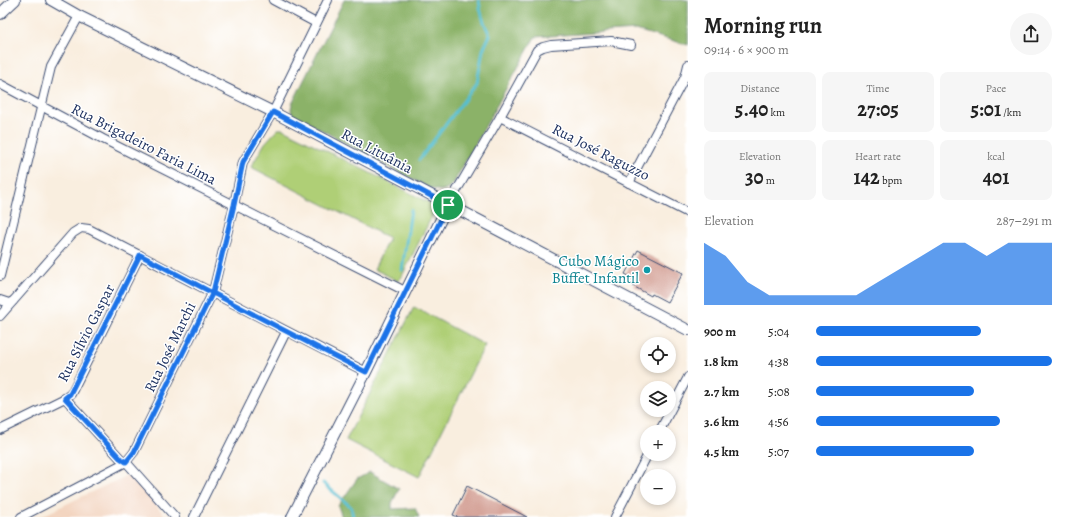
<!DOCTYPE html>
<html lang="en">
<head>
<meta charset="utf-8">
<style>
  :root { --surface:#fff; --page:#f6f6f6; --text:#222; --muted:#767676; --accent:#1a73e8 }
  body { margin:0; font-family:Alegreya,serif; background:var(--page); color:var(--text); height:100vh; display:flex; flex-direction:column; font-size:15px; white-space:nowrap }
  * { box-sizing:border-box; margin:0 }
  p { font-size:13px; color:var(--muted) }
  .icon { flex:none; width:22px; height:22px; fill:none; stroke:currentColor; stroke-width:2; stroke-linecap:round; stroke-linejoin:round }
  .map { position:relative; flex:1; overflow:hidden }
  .drawer { display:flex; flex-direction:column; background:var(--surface); width:380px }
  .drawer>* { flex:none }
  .fabs { position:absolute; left:640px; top:337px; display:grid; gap:8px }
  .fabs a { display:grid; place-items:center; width:36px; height:36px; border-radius:50%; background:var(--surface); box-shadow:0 2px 6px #0003; font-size:20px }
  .pin { position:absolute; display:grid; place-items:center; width:34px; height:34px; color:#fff; margin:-17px; border:2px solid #fff; border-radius:50%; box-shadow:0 1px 4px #0007 }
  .round { display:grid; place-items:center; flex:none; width:42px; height:42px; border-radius:21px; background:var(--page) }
  .head { display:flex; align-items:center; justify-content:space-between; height:68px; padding:0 16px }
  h1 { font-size:22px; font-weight:700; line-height:30px }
  .metrics { display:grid; grid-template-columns:repeat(3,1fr); gap:6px; height:68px; padding:4px 16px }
  .metrics div { display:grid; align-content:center; border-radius:8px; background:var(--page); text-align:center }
  .metrics b { font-size:20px; font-weight:700 }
  .metrics small { font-size:11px; font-weight:400 }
  .metrics p { font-size:11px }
  .chart { height:112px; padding:8px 16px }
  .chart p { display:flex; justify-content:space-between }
  .chart svg { width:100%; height:72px; margin-top:4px; fill:var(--accent); opacity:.7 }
  ul { padding:0 16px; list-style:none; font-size:13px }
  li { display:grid; grid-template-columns:64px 48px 1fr; align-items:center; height:30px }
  li i { height:10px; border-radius:5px; background:var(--accent) }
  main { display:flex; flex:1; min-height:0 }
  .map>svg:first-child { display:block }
  .built { fill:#f3d4bf }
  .green { fill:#afcf76; stroke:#657f6a }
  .forest { fill:#8bb267; stroke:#537062 }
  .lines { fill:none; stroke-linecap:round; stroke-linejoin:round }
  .stream { stroke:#55bfd1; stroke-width:3 }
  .building { fill:#d29c91 }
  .minor-casing { stroke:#3c4c71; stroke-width:10 }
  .tertiary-casing { stroke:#3c4c71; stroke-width:12 }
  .minor { stroke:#fff; stroke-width:8 }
  .tertiary { stroke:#fff; stroke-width:10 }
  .route-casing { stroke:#fff; stroke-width:8 }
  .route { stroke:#1a73e8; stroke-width:5 }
  .culture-dot { fill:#0f9aa8; stroke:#fff; stroke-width:1.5 }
  .labels { text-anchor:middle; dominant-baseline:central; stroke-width:3; stroke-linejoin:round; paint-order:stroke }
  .street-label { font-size:15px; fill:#1b2f5e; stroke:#fff }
  .culture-label { font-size:15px; fill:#0d838f; stroke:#fff; text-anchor:end }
</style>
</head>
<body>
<main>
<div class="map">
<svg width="688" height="517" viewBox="0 0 688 517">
  <rect width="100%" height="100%" fill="#fff"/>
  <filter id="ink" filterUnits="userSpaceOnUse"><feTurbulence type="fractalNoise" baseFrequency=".025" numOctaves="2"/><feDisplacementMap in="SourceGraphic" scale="8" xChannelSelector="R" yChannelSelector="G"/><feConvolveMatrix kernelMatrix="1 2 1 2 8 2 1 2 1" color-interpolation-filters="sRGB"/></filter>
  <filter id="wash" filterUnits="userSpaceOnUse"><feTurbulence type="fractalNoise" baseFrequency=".012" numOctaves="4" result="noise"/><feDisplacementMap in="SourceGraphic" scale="16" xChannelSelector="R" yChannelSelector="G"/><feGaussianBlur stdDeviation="0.9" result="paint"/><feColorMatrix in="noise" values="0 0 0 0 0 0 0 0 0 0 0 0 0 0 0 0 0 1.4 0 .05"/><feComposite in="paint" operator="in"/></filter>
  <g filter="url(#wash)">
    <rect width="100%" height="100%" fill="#f9eedf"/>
    <!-- built -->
    <polygon class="built" points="130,474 166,517 40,517 85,495"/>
    <!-- green -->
    <g class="green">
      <polygon points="278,129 283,129 430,203 433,208 433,214 401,278 398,281 374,269 389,238 251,167 265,143"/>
      <polygon points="414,307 485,345 419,477 346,440"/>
    </g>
    <!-- forest -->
    <g class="forest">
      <path d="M344,0H688V45L636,30L535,37L453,184C443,193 439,191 427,187L292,114L291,109L292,104Z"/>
      <polygon points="370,472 399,489 392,503 392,509 415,508 419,517 342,517 338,506 357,479"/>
    </g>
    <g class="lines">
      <!-- stream -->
      <g class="stream">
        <path d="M419,160L477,83L483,50L490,35C484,24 480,13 479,0"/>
        <polyline points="402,270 411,210"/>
        <polyline points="323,483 351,507 353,517"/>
      </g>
    </g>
    <g id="blocks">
      <!-- building -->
      <g class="building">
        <polygon points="638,250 683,273 667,302 652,294 651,296 633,286 636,280 625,274"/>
        <polygon points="467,486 527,517 458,517 453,515"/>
      </g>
    </g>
  </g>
  <g filter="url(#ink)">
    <use href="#blocks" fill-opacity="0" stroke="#3c4c71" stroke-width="1"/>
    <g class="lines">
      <defs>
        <g id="minor">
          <polyline points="273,0 316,23"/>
          <polyline points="0,84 103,139 405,291"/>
          <polyline points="500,117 688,213"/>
          <polyline points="629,183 685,77 688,65"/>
          <polyline points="448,205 500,117 537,50 543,47 551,45 611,41 631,45"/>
          <polyline points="0,276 51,67 79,16"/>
          <polyline points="0,300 9,303 13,301"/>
          <polyline points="0,316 73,233 81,228 89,229 366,372"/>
          <polyline points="65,398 120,458 126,462 175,517"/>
          <polyline points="0,430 65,398 71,394 140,255"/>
          <polyline points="659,432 688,377"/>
          <polyline points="21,517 126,462 134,452 213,292 234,205 243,162 273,112 328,0"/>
          <polyline points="194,517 286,332"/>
          <polyline points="615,517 648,454"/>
        </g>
        <g id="tertiary">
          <polyline points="51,0 79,16 273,112 688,330"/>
          <polyline points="0,14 15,0"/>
          <polyline points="292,517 366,372 448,205"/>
        </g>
      </defs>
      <!-- minor casing -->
      <use href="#minor" class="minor-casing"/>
      <!-- tertiary casing -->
      <use href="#tertiary" class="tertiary-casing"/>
      <!-- minor -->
      <use href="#minor" class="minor"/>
      <!-- tertiary -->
      <use href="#tertiary" class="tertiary"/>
    </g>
  </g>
  <g class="lines" filter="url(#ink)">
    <defs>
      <path id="route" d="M448,205L366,372C290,334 215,294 140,255L70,394L65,398L120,458L126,462L134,452L213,292L234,205L243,162L273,112L448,205"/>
    </defs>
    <!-- route casing -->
    <use href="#route" class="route-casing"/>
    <!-- route -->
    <use href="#route" class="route"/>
  </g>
  <!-- markers -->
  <circle class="culture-dot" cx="647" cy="270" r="4"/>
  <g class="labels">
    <!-- street labels -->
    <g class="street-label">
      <text transform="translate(144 144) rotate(27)">Rua Brigadeiro Faria Lima</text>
      <text transform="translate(377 151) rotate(28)">Rua Lituânia</text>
      <text transform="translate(601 152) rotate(27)">Rua José Raguzzo</text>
      <text transform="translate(86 333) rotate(-63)">Rua Sílvio Gaspar</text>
      <text transform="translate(170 347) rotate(-64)">Rua José Marchi</text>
    </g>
    <!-- culture labels -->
    <g class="culture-label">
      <text x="639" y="261">Cubo Mágico<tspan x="639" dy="17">Buffet Infantil</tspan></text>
    </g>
  </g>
</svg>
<div class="fabs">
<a><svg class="icon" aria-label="locate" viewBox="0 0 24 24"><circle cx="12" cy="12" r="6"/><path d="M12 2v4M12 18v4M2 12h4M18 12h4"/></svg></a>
<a><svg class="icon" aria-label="layers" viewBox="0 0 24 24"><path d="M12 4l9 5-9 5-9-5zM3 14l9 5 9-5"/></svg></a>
<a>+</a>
<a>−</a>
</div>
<div class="pin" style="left:448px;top:205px;background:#1e9e55"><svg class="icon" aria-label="arrive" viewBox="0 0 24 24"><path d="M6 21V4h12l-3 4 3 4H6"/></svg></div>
</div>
<section class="drawer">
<div class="head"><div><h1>Morning run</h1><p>09:14 · 6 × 900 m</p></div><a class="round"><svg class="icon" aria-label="share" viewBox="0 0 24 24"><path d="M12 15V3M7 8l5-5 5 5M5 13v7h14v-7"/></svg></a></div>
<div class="metrics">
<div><p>Distance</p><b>5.40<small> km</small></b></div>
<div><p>Time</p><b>27:05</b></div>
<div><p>Pace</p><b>5:01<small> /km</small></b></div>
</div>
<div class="metrics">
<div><p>Elevation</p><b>30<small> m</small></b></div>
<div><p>Heart rate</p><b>142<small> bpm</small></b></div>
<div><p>kcal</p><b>401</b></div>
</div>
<div class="chart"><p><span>Elevation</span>287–291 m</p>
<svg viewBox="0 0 160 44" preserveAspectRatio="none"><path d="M0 44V6L10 14L20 30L30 38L40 38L50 38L60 38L70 38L80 30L90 22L100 14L110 6L120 6L130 14L140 6L150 6L160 6V44z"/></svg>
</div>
<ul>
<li><b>900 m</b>5:04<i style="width:70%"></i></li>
<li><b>1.8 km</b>4:38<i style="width:100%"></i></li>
<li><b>2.7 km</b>5:08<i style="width:67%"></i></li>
<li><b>3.6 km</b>4:56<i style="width:78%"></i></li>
<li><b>4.5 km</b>5:07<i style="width:67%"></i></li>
</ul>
</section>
</main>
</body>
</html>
